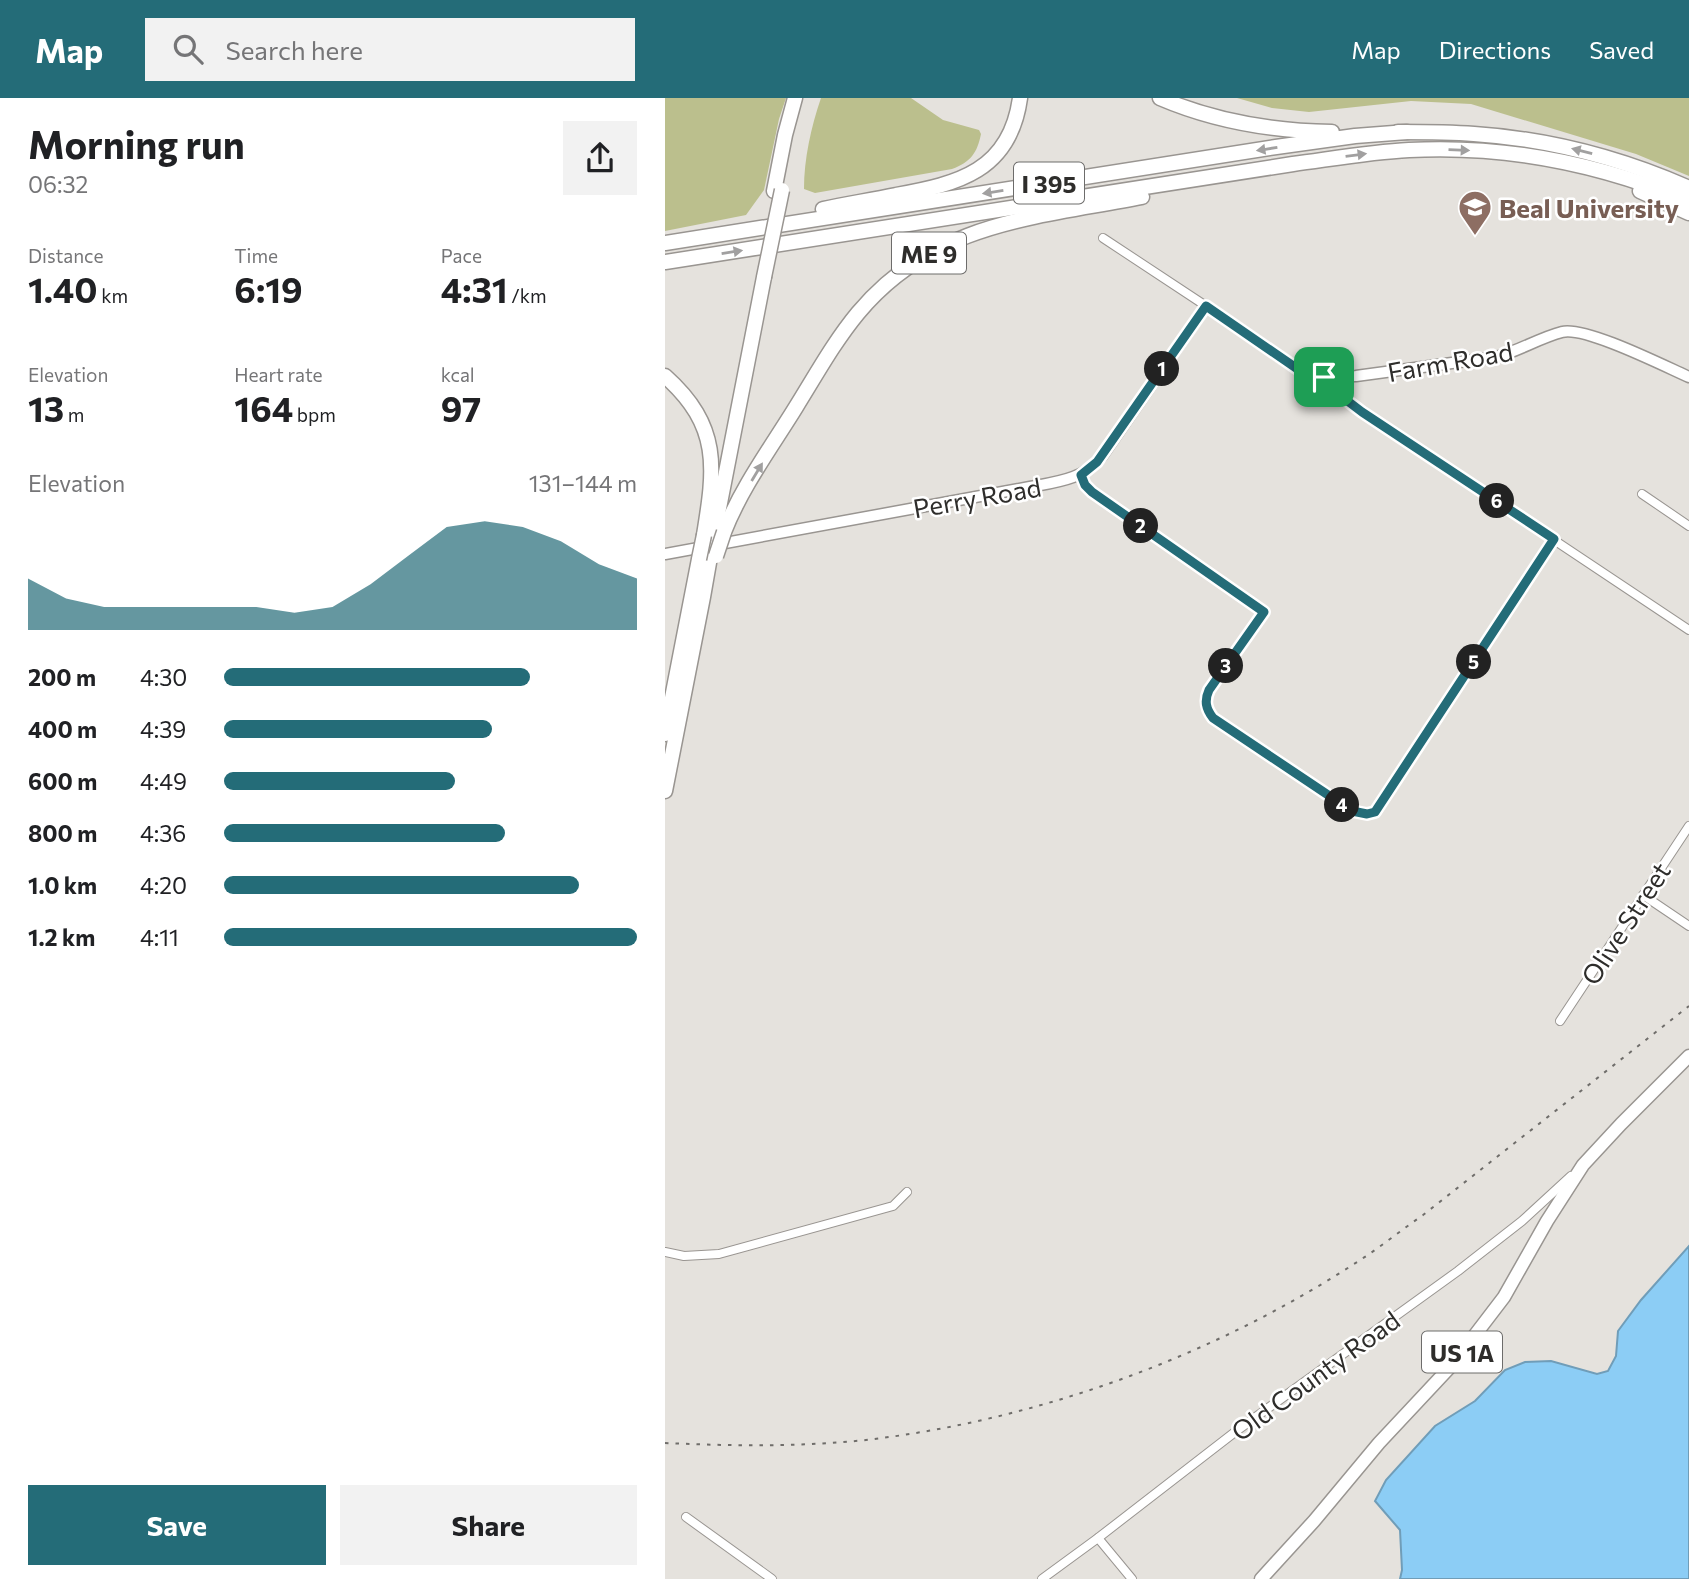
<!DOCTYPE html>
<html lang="en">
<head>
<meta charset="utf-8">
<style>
  :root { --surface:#fff; --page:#f2f2f2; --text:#202124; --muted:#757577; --accent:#246c78 }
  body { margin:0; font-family:Commissioner,sans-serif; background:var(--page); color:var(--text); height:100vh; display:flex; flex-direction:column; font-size:26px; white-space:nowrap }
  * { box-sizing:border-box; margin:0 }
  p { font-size:23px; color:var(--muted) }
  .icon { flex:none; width:38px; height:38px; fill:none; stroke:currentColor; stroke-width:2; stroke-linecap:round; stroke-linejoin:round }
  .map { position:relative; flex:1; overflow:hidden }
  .sheet { display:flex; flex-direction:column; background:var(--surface); width:665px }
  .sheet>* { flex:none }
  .pin { position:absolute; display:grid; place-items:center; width:60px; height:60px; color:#fff; margin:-30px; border-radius:14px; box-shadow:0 4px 10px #0006 }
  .km { position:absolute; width:35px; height:35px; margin:-18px; border-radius:50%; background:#222; color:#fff; font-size:19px; line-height:35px; text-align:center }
  .round { display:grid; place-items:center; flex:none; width:74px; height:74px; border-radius:0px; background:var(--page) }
  .head { display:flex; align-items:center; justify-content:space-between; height:119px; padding:0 28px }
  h1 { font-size:38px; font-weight:700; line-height:52px }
  .stats { display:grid; grid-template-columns:repeat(3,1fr); gap:10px; height:119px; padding:7px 28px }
  .stats div { display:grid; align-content:center }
  .stats b { font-size:35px; font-weight:700 }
  .stats small { font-size:19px; font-weight:400 }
  .stats p { font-size:19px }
  .chart { height:196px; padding:14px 28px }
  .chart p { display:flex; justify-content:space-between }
  .chart svg { width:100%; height:126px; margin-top:7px; fill:var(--accent); opacity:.7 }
  .cta { display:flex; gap:14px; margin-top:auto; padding:14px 28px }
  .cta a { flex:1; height:80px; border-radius:0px; background:var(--accent); color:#fff; font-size:28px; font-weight:700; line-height:80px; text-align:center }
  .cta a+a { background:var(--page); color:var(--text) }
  ul { padding:0 28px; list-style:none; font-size:23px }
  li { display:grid; grid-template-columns:112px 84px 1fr; align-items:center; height:52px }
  li i { height:18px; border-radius:9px; background:var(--accent) }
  header { display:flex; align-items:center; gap:42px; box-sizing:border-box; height:98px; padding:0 35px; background:var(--accent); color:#fff }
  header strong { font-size:33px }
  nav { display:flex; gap:38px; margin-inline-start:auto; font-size:24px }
  .search { width:490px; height:63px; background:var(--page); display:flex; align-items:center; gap:18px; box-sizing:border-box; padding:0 24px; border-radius:0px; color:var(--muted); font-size:26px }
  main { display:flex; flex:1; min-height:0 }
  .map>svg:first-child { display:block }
  .green { fill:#bbbf8d }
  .water { fill:#8ccdf5; stroke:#709db8; stroke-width:2 }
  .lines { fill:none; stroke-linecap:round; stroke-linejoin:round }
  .street-casing { stroke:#999591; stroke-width:10 }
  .secondary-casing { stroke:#999591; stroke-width:13 }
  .primary-casing { stroke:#999591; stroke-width:15 }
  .highway-casing { stroke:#999591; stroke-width:17 }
  .street { stroke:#fff; stroke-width:8 }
  .secondary { stroke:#fff; stroke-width:10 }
  .primary { stroke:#fff; stroke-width:12 }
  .highway { stroke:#fff; stroke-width:14 }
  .rail { stroke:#6f6d6a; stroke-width:2; stroke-dasharray:3.5 7; stroke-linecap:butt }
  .highway-bridge-casing { stroke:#999591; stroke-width:17; stroke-linecap:butt }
  .highway-bridge { stroke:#fff; stroke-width:14 }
  .oneway { fill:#a1a0a0 }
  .route-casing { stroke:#fff; stroke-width:14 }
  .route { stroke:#246c78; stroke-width:9 }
  .labels { text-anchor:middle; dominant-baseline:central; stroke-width:5; stroke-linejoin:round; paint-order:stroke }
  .shield { fill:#fff; stroke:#6d6c6b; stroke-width:2 }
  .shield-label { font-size:24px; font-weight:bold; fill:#2e2d2b }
  .education-label { font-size:26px; font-weight:bold; fill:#785e54; stroke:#fff; text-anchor:start }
  .street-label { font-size:26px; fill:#2e2d2b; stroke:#fff }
</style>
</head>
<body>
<header>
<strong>Map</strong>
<div class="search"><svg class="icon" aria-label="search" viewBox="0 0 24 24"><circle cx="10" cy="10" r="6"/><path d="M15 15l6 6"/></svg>Search here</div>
<nav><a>Map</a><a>Directions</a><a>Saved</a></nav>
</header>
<main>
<section class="sheet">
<div class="head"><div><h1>Morning run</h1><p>06:32</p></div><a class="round"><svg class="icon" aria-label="share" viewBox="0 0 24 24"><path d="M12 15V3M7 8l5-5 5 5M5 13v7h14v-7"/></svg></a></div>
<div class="stats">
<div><p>Distance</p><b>1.40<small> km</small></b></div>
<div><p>Time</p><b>6:19</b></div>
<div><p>Pace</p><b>4:31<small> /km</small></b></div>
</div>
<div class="stats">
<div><p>Elevation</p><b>13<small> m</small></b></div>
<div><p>Heart rate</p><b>164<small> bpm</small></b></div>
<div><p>kcal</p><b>97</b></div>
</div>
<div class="chart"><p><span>Elevation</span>131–144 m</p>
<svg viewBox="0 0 160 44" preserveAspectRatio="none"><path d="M0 44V26L10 33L20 36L30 36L40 36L50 36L60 36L70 38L80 36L90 28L100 18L110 8L120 6L130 8L140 13L150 21L160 26V44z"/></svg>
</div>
<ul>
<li><b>200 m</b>4:30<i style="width:74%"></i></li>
<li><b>400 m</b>4:39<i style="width:65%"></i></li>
<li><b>600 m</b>4:49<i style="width:56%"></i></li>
<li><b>800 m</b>4:36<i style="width:68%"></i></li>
<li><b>1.0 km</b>4:20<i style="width:86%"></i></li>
<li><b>1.2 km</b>4:11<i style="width:100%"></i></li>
</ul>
<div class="cta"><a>Save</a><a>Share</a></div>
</section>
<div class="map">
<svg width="1024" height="1481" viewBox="0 0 1024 1481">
  <rect width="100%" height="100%" fill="#e5e2dd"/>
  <!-- green -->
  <g class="green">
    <polygon points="0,0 121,0 114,21 99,92 81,117 0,133"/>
    <path d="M156,0H246L278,22L314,32L316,36C312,55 306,64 287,71L150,95L139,91C139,61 146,29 156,0Z"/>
    <polygon points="572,0 1024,0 1024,78 971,56 806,6 746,3 644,14 607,10"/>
  </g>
  <!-- water -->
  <polygon class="water" points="1024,1148 1024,1481 735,1481 737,1472 735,1432 710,1403 721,1382 770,1328 810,1303 840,1272 860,1264 886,1263 932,1276 943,1273 951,1258 953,1233 976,1202"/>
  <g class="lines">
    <defs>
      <g id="street">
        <polyline points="438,140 541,208"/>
        <polyline points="659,280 676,298 697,314 1024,532"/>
        <path d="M416,377L420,387L427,394L599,514L544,592C540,603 541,611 548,620L687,713C699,718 706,718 715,707L889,441"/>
        <polyline points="977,396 1024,428"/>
        <polyline points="978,797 1024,828"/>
        <polyline points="895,923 1024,728"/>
        <polyline points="0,1154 19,1158 54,1156 228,1108 242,1094"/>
        <polyline points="21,1419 107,1481"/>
        <polyline points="433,1440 467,1481"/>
        <polyline points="377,1481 433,1440 570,1334 793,1173 857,1123 906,1078"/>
      </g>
      <path id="secondary" d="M0,456L365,389C392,384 420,381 437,358L541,208L634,272L654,279L691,278L831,259C854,253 874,240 897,234C920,228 999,268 1024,279"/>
      <polyline id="primary" points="596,1481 649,1423 714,1345 787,1267 839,1199 882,1123 918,1067 956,1026 1024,958"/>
      <g id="highway">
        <path d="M495,0C551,24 607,33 667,34"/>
        <path d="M733,34C759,34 784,34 809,36C884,41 956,60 1024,90"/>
        <polyline points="109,93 120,37 130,0"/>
        <polyline points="975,93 1024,115"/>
        <path d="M158,111C182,106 207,102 231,97C293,86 345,73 355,0"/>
        <polyline points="0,145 611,49 690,38 742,34"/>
        <path d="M0,164L628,66C666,61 705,54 744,52C840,47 935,66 1024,103"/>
        <path d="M0,278C56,328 50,370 39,437"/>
        <polyline points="43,415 49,389"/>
        <path d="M59,434C76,390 107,348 131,309C151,277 169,244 193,215C269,124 369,120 477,99"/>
        <polyline points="49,436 99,179"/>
        <polyline points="0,636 34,461"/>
        <polyline points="0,693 38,499 45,459"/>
      </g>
    </defs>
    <!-- street casing -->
    <use href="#street" class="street-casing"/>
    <!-- secondary casing -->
    <use href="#secondary" class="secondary-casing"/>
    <!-- primary casing -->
    <use href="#primary" class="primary-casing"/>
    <!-- highway casing -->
    <use href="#highway" class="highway-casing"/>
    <!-- street -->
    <use href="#street" class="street"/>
    <!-- secondary -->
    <use href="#secondary" class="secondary"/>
    <!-- primary -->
    <use href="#primary" class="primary"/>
    <!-- highway -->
    <use href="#highway" class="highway"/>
    <!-- rail -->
    <path class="rail" d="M0,1345C67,1348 134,1349 201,1342C372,1322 544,1260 689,1166C713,1151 735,1133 758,1117L1024,908"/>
    <defs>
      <g id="highway-bridge">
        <polyline points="99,179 117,92"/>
        <polyline points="51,458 59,434"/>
        <polyline points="34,461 39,437"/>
      </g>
    </defs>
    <!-- highway-bridge casing -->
    <use href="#highway-bridge" class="highway-bridge-casing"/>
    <!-- highway-bridge -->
    <use href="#highway-bridge" class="highway-bridge"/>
  </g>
  <!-- one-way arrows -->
  <defs><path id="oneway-solid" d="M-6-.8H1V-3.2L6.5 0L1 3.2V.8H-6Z" transform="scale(1.75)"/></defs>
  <g class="oneway">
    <use href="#oneway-solid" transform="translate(602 51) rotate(171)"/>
    <use href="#oneway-solid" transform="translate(794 52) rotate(2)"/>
    <use href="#oneway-solid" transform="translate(917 53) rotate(-166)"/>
    <use href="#oneway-solid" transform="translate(691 57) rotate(-7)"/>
    <use href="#oneway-solid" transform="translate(328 94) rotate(171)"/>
    <use href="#oneway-solid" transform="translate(67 154) rotate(-9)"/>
    <use href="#oneway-solid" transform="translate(92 374) rotate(-59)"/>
  </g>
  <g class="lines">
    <defs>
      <path id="route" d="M541,208L634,272L644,276L659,279L676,298L697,314L889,441L710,714L702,716L687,713L548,620C541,611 539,603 544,592L599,514L427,394L420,387L416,377L432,364Z"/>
    </defs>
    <!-- route casing -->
    <use href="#route" class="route-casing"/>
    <!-- route -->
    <use href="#route" class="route"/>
  </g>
  <!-- icons -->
  <defs>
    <symbol id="university-pin" viewBox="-11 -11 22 30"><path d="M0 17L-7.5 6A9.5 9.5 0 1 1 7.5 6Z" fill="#8d6e63" stroke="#fff"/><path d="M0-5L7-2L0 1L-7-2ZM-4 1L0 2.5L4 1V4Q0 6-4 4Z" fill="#fff"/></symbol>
  </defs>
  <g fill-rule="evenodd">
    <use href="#university-pin" x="791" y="90" width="38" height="52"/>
  </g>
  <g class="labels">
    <!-- shield labels -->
    <g class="shield">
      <rect x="349" y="64.5" width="70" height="41" rx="5"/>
      <rect x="227" y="134.5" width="74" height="41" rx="5"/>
      <rect x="757" y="1233.5" width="80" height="41" rx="5"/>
    </g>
    <g class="shield-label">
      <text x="384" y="85">I 395</text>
      <text x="264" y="155">ME 9</text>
      <text x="797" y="1254">US 1A</text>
    </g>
    <!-- education labels -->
    <g class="education-label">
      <text x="834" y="109">Beal University</text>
    </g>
    <!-- street labels -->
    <g class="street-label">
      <text transform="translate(785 263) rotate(-10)">Farm Road</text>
      <text transform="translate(312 399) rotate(-10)">Perry Road</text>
      <text transform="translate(960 825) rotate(-57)">Olive Street</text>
      <text transform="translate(650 1277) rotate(-36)">Old County Road</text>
    </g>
  </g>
</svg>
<div class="pin" style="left:659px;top:279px;background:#1e9e55"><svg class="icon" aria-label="arrive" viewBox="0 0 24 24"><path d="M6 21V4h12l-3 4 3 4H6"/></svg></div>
<b class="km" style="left:497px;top:271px">1</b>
<b class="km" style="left:476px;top:428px">2</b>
<b class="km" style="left:561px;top:568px">3</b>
<b class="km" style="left:677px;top:707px">4</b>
<b class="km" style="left:809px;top:564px">5</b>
<b class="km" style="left:832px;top:403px">6</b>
</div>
</main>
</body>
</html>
